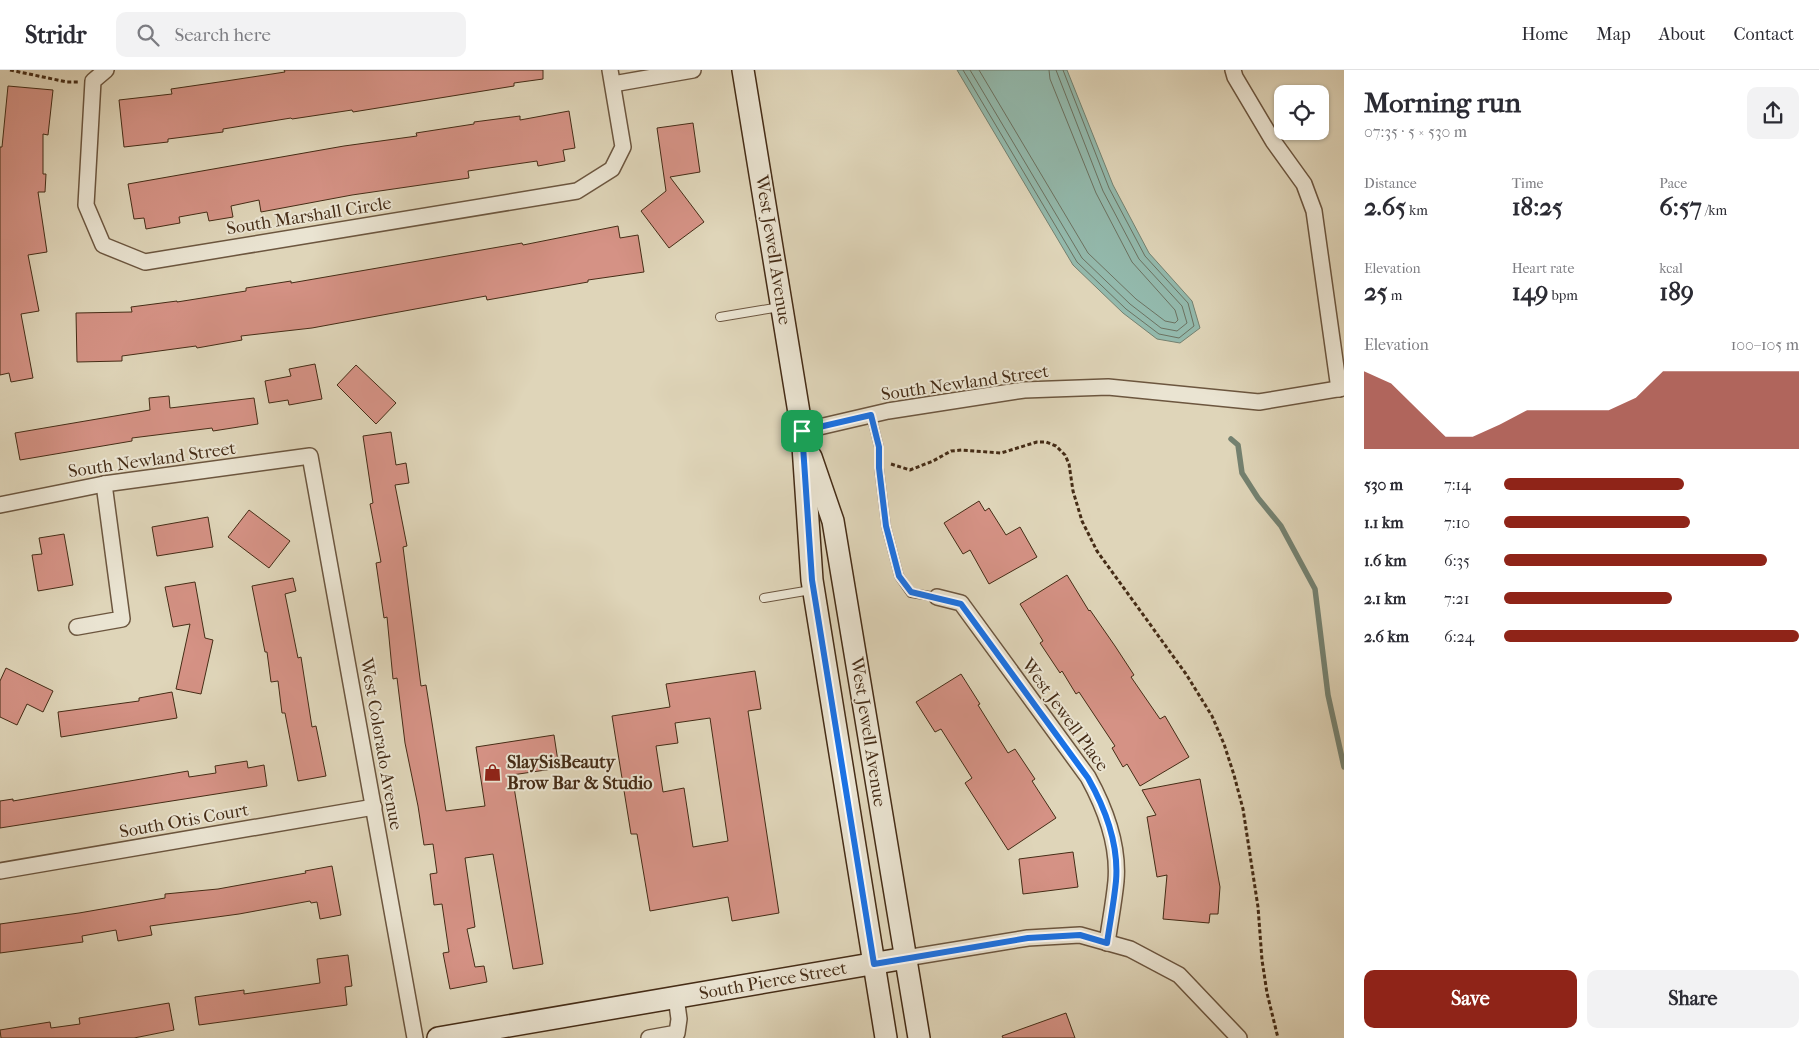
<!DOCTYPE html>
<html lang="en">
<head>
<meta charset="utf-8">
<style>
  :root { --surface:#fff; --page:#f2f2f3; --text:#2b2b33; --muted:#7c7c81; --line:#e1e1e2; --accent:#8f2418 }
  body { margin:0; font-family:"IM FELL French Canon",serif; background:var(--page); color:var(--text); height:100vh; display:flex; flex-direction:column; font-size:19px; white-space:nowrap }
  * { box-sizing:border-box; margin:0 }
  p { font-size:16px; color:var(--muted) }
  .icon { flex:none; width:28px; height:28px; fill:none; stroke:currentColor; stroke-width:2; stroke-linecap:round; stroke-linejoin:round }
  .map { position:relative; flex:1; overflow:hidden }
  .side { display:flex; flex-direction:column; background:var(--surface); width:475px }
  .side>* { flex:none }
  .fabs { position:absolute; left:1274px; top:15px; display:grid; gap:10px }
  .fabs a { display:grid; place-items:center; width:55px; height:55px; border-radius:10px; background:var(--surface); box-shadow:0 1px 4px #0004; font-size:25px }
  .pin { position:absolute; display:grid; place-items:center; width:42px; height:42px; color:#fff; margin:-21px; border-radius:10px; box-shadow:0 2px 8px #0006 }
  .round { display:grid; place-items:center; flex:none; width:52px; height:52px; border-radius:10px; background:var(--page) }
  .overview { display:flex; align-items:center; justify-content:space-between; height:85px; padding:0 20px }
  h1 { font-size:28px; font-weight:800; line-height:38px }
  .figures { display:grid; grid-template-columns:repeat(3,1fr); gap:8px; height:85px; padding:5px 20px }
  .figures div { display:grid; align-content:center }
  .figures b { font-size:25px; font-weight:800 }
  .figures small { font-size:14px; font-weight:400 }
  .figures p { font-size:14px }
  .chart { height:140px; padding:10px 20px }
  .chart p { display:flex; justify-content:space-between }
  .chart svg { width:100%; height:90px; margin-top:5px; fill:var(--accent); opacity:.7 }
  .primary-button { display:flex; gap:10px; margin-top:auto; padding:10px 20px }
  .primary-button a { flex:1; height:58px; border-radius:10px; background:var(--accent); color:#fff; font-size:20px; font-weight:800; line-height:58px; text-align:center }
  .primary-button a+a { background:var(--page); color:var(--text) }
  ul { padding:0 20px; list-style:none; font-size:16px }
  li { display:grid; grid-template-columns:80px 60px 1fr; align-items:center; height:38px }
  li i { height:12px; border-radius:6px; background:var(--accent) }
  header { display:flex; align-items:center; gap:30px; box-sizing:border-box; height:70px; padding:0 25px; background:var(--surface); border-bottom:1px solid var(--line) }
  header strong { font-size:24px }
  nav { display:flex; gap:28px; margin-inline-start:auto; font-size:18px }
  .search { width:350px; height:45px; background:var(--page); display:flex; align-items:center; gap:12px; box-sizing:border-box; padding:0 18px; border-radius:10px; color:var(--muted); font-size:19px }
  main { display:flex; flex:1; min-height:0 }
  .map>svg:first-child { display:block }
  .water { fill:#93b9ac; stroke:#748170 }
  .lines { fill:none; stroke-linecap:round; stroke-linejoin:round }
  .shore { stroke:#6c7261; stroke-width:1 }
  .stream { stroke:#748170; stroke-width:5.5 }
  .building { fill:#d59285; stroke:#452c16; fill-rule:evenodd }
  .lane-casing { stroke:#6c563f; stroke-width:10 }
  .street-casing { stroke:#6c563f; stroke-width:18 }
  .secondary-casing { stroke:#452c16; stroke-width:24 }
  .path { stroke:#452c16; stroke-width:3; stroke-dasharray:4 2.5; stroke-linecap:butt }
  .lane { stroke:#eae4d2; stroke-width:8 }
  .street { stroke:#eae4d2; stroke-width:15 }
  .secondary { stroke:#eae4d2; stroke-width:21 }
  .route-casing { stroke:#fff; stroke-width:10 }
  .route { stroke:#1a73e8; stroke-width:6 }
  .labels { text-anchor:middle; dominant-baseline:central; stroke-width:4; stroke-linejoin:round; paint-order:stroke }
  .street-label { font-size:18px; fill:#452c16; stroke:#eae4d2 }
  .poi-label { font-size:18px; font-weight:bold; fill:#452c16; stroke:#eae4d2; text-anchor:start }
</style>
</head>
<body>
<header>
<strong>Stridr</strong>
<div class="search"><svg class="icon" aria-label="search" viewBox="0 0 24 24"><circle cx="10" cy="10" r="6"/><path d="M15 15l6 6"/></svg>Search here</div>
<nav><a>Home</a><a>Map</a><a>About</a><a>Contact</a></nav>
</header>
<main>
<div class="map">
<svg width="1344" height="968" viewBox="0 0 1344 968">
  <rect width="100%" height="100%" fill="#dfd5b9"/>
  <filter id="stains"><feTurbulence type="fractalNoise" baseFrequency=".004" numOctaves="4"/><feColorMatrix values="0 0 0 0 .2 0 0 0 0 .09 0 0 0 0 .02 0 0 0 .5 -.17"/></filter>
  <radialGradient id="worn" r=".72"><stop offset=".6" stop-color="#630" stop-opacity="0"/><stop offset="1" stop-color="#630" stop-opacity=".3"/></radialGradient>
  <!-- water -->
  <polygon class="water" points="957,0 1067,0 1113,115 1149,183 1192,231 1200,258 1180,273 1157,269 1123,243 1073,195"/>
  <g class="lines">
    <!-- shore -->
    <g class="shore">
      <polyline points="963,0 1077,192 1126,239 1159,264 1179,268 1194,256 1188,233 1145,186 1109,118 1063,0"/>
      <polyline points="970,0 1082,188 1130,234 1161,258 1177,261 1187,253 1182,236 1139,189 1103,121 1056,0"/>
      <polyline points="979,0 1088,183 1136,229 1165,251 1175,253 1178,250 1175,240 1132,192 1096,123 1050,9 1049,0"/>
    </g>
    <!-- stream -->
    <polyline class="stream" points="1231,369 1238,375 1242,403 1258,428 1281,456 1315,519 1328,625 1344,697"/>
  </g>
  <!-- building -->
  <g class="building">
    <polygon points="284,0 543,0 543,9 514,13 514,16 353,42 352,40 292,49 291,48 223,59 223,62 168,69 168,72 124,77 119,30 172,24 171,19 226,11 285,2"/>
    <polygon points="8,16 53,20 48,65 43,64 43,104 46,104 45,122 38,122 47,182 28,185 39,241 21,244 33,308 11,312 9,303 0,305 0,77 2,77"/>
    <polygon points="569,41 575,78 563,80 565,91 538,96 537,91 468,101 469,108 352,125 261,142 259,130 231,136 233,147 209,151 207,142 179,147 180,153 146,159 144,148 134,149 128,114 344,76 417,66 416,63 474,54 474,52 520,46 520,50"/>
    <polygon points="693,53 700,102 670,107 704,152 669,178 641,141 666,121 657,58"/>
    <polygon points="618,156 620,168 638,165 644,202 588,210 588,212 487,230 486,226 312,258 241,266 242,270 197,278 196,276 122,286 122,291 77,292 76,243 132,242 131,237 177,231 177,232 246,221 246,218 291,211 291,213 522,173 523,175"/>
    <polygon points="315,294 322,329 289,335 288,330 269,333 265,311 291,306 289,299"/>
    <polygon points="356,295 396,333 376,354 337,315"/>
    <polygon points="169,326 170,338 254,328 258,354 213,361 212,358 132,368 132,371 20,390 15,363 150,340 149,328"/>
    <polygon points="391,362 396,395 406,393 409,413 395,415 407,476 403,477 421,616 426,615 446,741 485,736 476,677 554,665 559,698 512,705 543,894 513,899 493,784 465,788 475,857 467,859 475,897 484,896 487,912 450,919 443,883 449,882 442,834 434,835 430,804 437,803 433,774 424,775 418,736 405,673 397,608 393,609 387,547 384,548 376,493 381,492 370,434 373,433 363,366"/>
    <polygon points="979,431 985,441 989,438 1006,465 1020,457 1037,487 989,514 970,480 963,484 944,453"/>
    <polygon points="249,440 290,471 269,498 228,467"/>
    <polygon points="208,447 213,477 157,486 152,457"/>
    <polygon points="64,464 73,515 38,521 32,485 42,484 39,468"/>
    <polygon points="1067,505 1089,541 1090,540 1115,576 1134,605 1131,607 1160,649 1165,646 1189,687 1140,716 1127,694 1123,697 1112,678 1115,676 1079,622 1076,624 1062,601 1060,603 1040,573 1043,571 1020,534"/>
    <polygon points="293,508 296,521 285,524 298,588 301,587 312,657 316,656 326,706 298,711 285,643 282,643 278,611 271,612 267,582 265,582 252,516"/>
    <polygon points="195,512 205,568 213,570 201,624 176,619 190,554 173,557 165,517"/>
    <polygon points="6,598 53,621 43,642 27,634 17,655 0,647 0,611"/>
    <path d="M755,601L761,639L748,641L779,843L732,851L728,827L650,841L637,764H631L612,646L670,637L666,614ZM710,648L728,771L693,777L684,718L663,722L656,676L678,673L675,653Z"/>
    <polygon points="961,604 980,634 978,635 1008,683 1015,679 1035,709 1032,711 1056,748 1008,780 965,713 972,708 941,659 935,662 916,632"/>
    <polygon points="172,622 177,648 61,667 58,642 139,631 139,628"/>
    <polygon points="247,691 248,698 264,695 267,716 0,758 0,731 13,729 13,731 188,701 189,707 216,703 215,696"/>
    <polygon points="1200,709 1220,817 1218,844 1210,844 1209,853 1163,849 1167,805 1157,807 1147,747 1156,745 1142,720"/>
    <polygon points="1073,782 1078,817 1023,824 1019,789"/>
    <polygon points="332,796 341,845 320,849 317,832 311,833 310,831 239,844 150,856 152,865 118,871 116,860 82,866 83,872 0,883 0,854 79,843 165,828 165,824 218,819 306,803 305,801"/>
    <polygon points="348,885 352,916 345,917 347,935 199,955 195,927 244,920 244,924 320,913 317,889"/>
    <polygon points="169,933 174,960 134,968 1,968 0,960 50,952 51,958 80,954 79,948"/>
    <polygon points="1066,943 1075,968 1003,968 1002,966"/>
  </g>
  <g class="lines">
    <defs>
      <g id="lane">
        <polyline points="720,247 780,237"/>
        <polyline points="871,345 879,377 879,398 886,456 899,506 911,523 937,527"/>
        <polyline points="764,528 811,520"/>
      </g>
      <g id="street">
        <polyline points="106,0 93,11 86,135 103,175 145,192 577,121 612,99 623,77 610,0"/>
        <polyline points="1233,0 1235,7 1273,71 1304,114 1314,141 1339,319"/>
        <polyline points="613,14 693,0"/>
        <polyline points="802,361 888,341 1024,320 1108,317 1259,332 1344,318"/>
        <polyline points="0,435 104,414 310,386 415,968"/>
        <path d="M937,527L961,533L1088,707C1105,738 1119,775 1116,811C1114,832 1110,852 1107,873"/>
        <polyline points="77,557 122,549 104,414"/>
        <polyline points="0,801 374,737"/>
        <polyline points="906,888 1028,868 1080,865 1130,879 1179,905 1239,968"/>
        <polyline points="649,968 677,963 679,949 676,927"/>
      </g>
      <g id="secondary">
        <polyline points="743,0 802,361 812,510 886,968"/>
        <polyline points="811,387 833,451 919,968"/>
        <polyline points="438,968 906,888"/>
      </g>
    </defs>
    <!-- lane casing -->
    <use href="#lane" class="lane-casing"/>
    <!-- street casing -->
    <use href="#street" class="street-casing"/>
    <!-- secondary casing -->
    <use href="#secondary" class="secondary-casing"/>
    <!-- path -->
    <g class="path">
      <polyline points="10,0 67,12 78,12"/>
      <polyline points="891,394 910,400 933,391 951,381 962,380 1001,383 1037,372 1046,372 1056,376 1065,385 1069,394 1073,421 1082,451 1097,481 1186,604 1212,646 1224,674 1234,705 1243,739 1258,837 1262,890 1267,923 1278,968"/>
    </g>
    <!-- lane -->
    <use href="#lane" class="lane"/>
    <!-- street -->
    <use href="#street" class="street"/>
    <!-- secondary -->
    <use href="#secondary" class="secondary"/>
  </g>
  <g class="lines">
    <defs>
      <path id="route" d="M871,345L879,377V398L886,456L899,506L911,522L961,534L1088,708C1105,738 1119,775 1116,811C1114,832 1110,852 1107,873L1080,865L1028,868L874,894L812,510L802,361Z"/>
    </defs>
    <!-- route casing -->
    <use href="#route" class="route-casing"/>
    <!-- route -->
    <use href="#route" class="route"/>
  </g>
  <!-- icons -->
  <defs>
    <symbol id="shop-bare" viewBox="-9 -9 18 18"><path d="M-5-2.5h2.3a2.7 3.5 0 0 1 5.4 0H5L5.5 6h-11ZM-1.5-2.5h3a1.5 2.3 0 0 0-3 0Z" fill="#8f2418" stroke="#eae4d2" stroke-width="2.5" paint-order="stroke"/></symbol>
  </defs>
  <g fill-rule="evenodd">
    <use href="#shop-bare" x="480" y="690" width="25" height="25"/>
  </g>
  <g class="labels">
    <!-- street labels -->
    <g class="street-label">
      <text transform="translate(309 146) rotate(-9)">South Marshall Circle</text>
      <text transform="translate(773 180) rotate(81)">West Jewell Avenue</text>
      <text transform="translate(965 313) rotate(-8)">South Newland Street</text>
      <text transform="translate(152 390) rotate(-8)">South Newland Street</text>
      <text transform="translate(1065 645) rotate(54)">West Jewell Place</text>
      <text transform="translate(868 662) rotate(81)">West Jewell Avenue</text>
      <text transform="translate(381 674) rotate(80)">West Colorado Avenue</text>
      <text transform="translate(184 751) rotate(-10)">South Otis Court</text>
      <text transform="translate(773 911) rotate(-10)">South Pierce Street</text>
    </g>
    <!-- poi labels -->
    <g class="poi-label">
      <text x="507" y="692">SlaySisBeauty<tspan x="507" dy="21">Brow Bar &amp; Studio</tspan></text>
    </g>
  </g>
  <rect width="100%" height="100%" filter="url(#stains)"/>
  <rect width="100%" height="100%" fill="url(#worn)"/>
</svg>
<div class="fabs">
<a><svg class="icon" aria-label="locate" viewBox="0 0 24 24"><circle cx="12" cy="12" r="6"/><path d="M12 2v4M12 18v4M2 12h4M18 12h4"/></svg></a>
</div>
<div class="pin" style="left:802px;top:361px;background:#1e9e55"><svg class="icon" aria-label="arrive" viewBox="0 0 24 24"><path d="M6 21V4h12l-3 4 3 4H6"/></svg></div>
</div>
<section class="side">
<div class="overview"><div><h1>Morning run</h1><p>07:35 · 5 × 530 m</p></div><a class="round"><svg class="icon" aria-label="share" viewBox="0 0 24 24"><path d="M12 15V3M7 8l5-5 5 5M5 13v7h14v-7"/></svg></a></div>
<div class="figures">
<div><p>Distance</p><b>2.65<small> km</small></b></div>
<div><p>Time</p><b>18:25</b></div>
<div><p>Pace</p><b>6:57<small> /km</small></b></div>
</div>
<div class="figures">
<div><p>Elevation</p><b>25<small> m</small></b></div>
<div><p>Heart rate</p><b>149<small> bpm</small></b></div>
<div><p>kcal</p><b>189</b></div>
</div>
<div class="chart"><p><span>Elevation</span>100–105 m</p>
<svg viewBox="0 0 160 44" preserveAspectRatio="none"><path d="M0 44V6L10 12L20 25L30 38L40 38L50 32L60 25L70 25L80 25L90 25L100 19L110 6L120 6L130 6L140 6L150 6L160 6V44z"/></svg>
</div>
<ul>
<li><b>530 m</b>7:14<i style="width:61%"></i></li>
<li><b>1.1 km</b>7:10<i style="width:63%"></i></li>
<li><b>1.6 km</b>6:35<i style="width:89%"></i></li>
<li><b>2.1 km</b>7:21<i style="width:57%"></i></li>
<li><b>2.6 km</b>6:24<i style="width:100%"></i></li>
</ul>
<div class="primary-button"><a>Save</a><a>Share</a></div>
</section>
</main>
</body>
</html>
